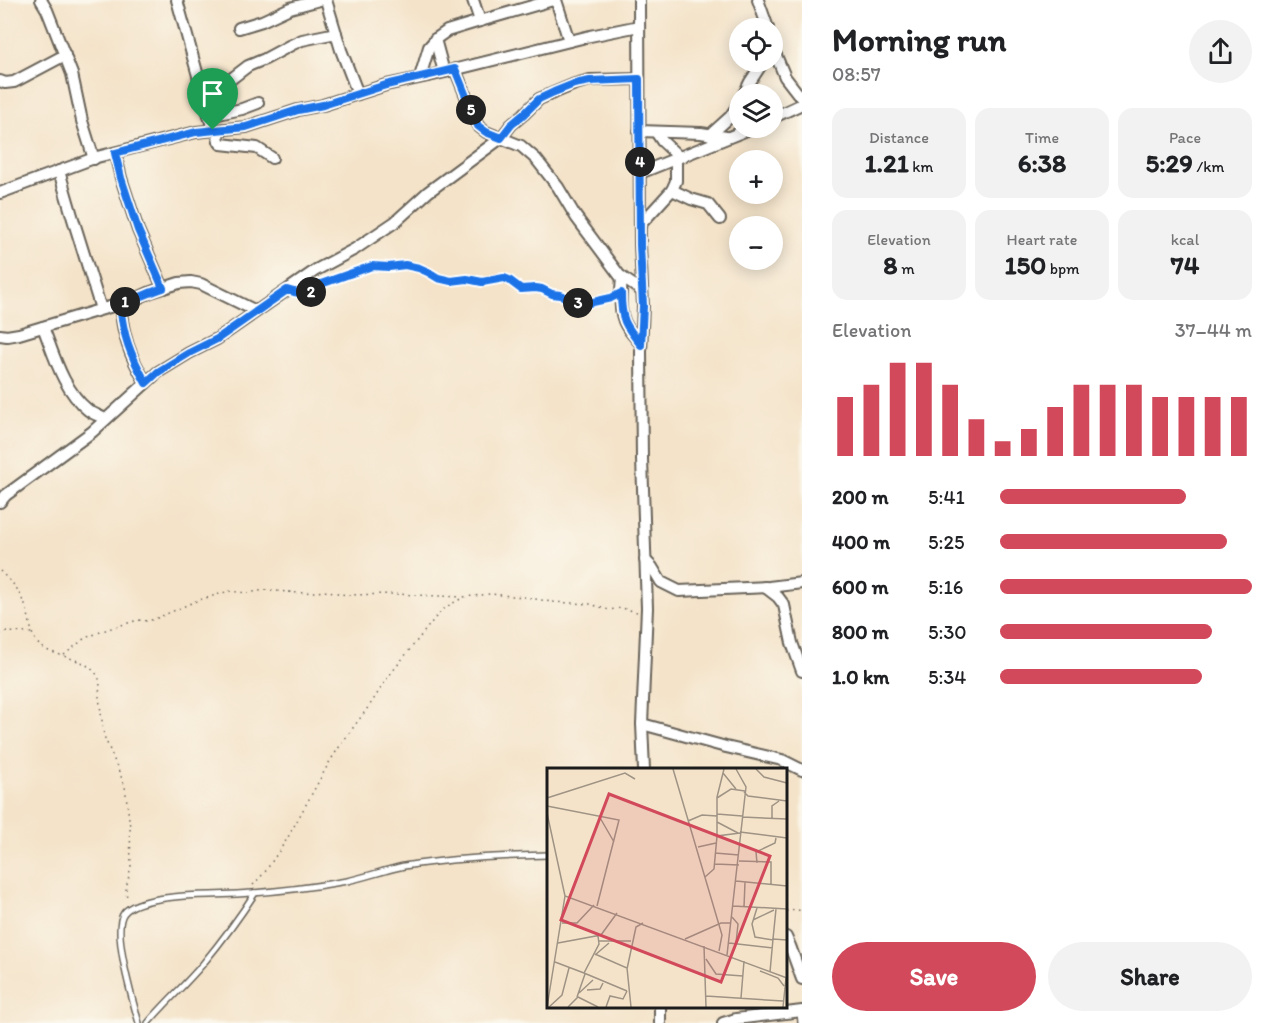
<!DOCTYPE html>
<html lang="en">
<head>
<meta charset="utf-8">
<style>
  :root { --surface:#fff; --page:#f2f2f2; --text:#202124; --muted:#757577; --accent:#d1495b }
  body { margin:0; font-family:Itim,sans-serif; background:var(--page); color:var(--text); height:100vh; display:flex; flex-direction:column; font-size:22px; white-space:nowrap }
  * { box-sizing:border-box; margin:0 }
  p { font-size:20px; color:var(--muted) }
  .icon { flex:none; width:33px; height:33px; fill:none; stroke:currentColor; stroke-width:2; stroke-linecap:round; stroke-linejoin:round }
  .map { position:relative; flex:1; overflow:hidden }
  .drawer { display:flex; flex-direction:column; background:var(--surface); width:480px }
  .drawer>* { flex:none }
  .tools { position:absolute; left:729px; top:18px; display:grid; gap:12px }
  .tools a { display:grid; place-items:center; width:54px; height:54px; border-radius:50%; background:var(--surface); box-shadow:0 3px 15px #0003; font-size:30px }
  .pin { position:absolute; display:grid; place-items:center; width:51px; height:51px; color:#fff; margin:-62px -26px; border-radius:50% 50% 50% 0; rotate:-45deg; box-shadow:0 0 6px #0007 }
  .pin .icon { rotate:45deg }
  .km { position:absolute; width:30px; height:30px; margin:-15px; border-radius:50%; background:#222; color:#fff; font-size:16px; line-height:30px; text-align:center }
  .round { display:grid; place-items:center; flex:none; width:63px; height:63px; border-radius:32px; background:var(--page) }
  .overview { display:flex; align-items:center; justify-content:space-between; height:102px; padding:0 30px }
  h1 { font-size:33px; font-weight:700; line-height:45px }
  .stats { display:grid; grid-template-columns:repeat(3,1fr); gap:9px; height:102px; padding:6px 30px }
  .stats div { display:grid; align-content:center; border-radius:15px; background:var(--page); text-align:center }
  .stats b { font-size:26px; font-weight:700 }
  .stats small { font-size:16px; font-weight:400 }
  .stats p { font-size:16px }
  .chart { height:168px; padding:12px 30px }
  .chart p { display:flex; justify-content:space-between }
  .chart svg { width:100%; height:108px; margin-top:6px; stroke:var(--accent); stroke-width:6 }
  .cta { display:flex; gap:12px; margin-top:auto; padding:12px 30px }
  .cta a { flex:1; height:69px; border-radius:36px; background:var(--accent); color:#fff; font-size:24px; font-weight:700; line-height:69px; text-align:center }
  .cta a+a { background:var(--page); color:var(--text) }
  ul { padding:0 30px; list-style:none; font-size:20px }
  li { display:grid; grid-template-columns:96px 72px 1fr; align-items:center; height:45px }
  li i { height:15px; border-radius:8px; background:var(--accent) }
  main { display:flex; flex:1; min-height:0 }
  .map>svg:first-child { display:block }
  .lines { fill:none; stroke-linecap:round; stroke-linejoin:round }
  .service-casing { stroke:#686259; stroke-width:8 }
  .minor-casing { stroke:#686259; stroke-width:14 }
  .path { stroke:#686259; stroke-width:1.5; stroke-dasharray:1.5 4.5; stroke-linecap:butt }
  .service { stroke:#fff; stroke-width:5 }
  .minor { stroke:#fff; stroke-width:10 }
  .route-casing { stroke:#fff; stroke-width:12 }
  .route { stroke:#1a73e8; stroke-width:8 }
  .inset-road { fill:none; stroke:#9e9384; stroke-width:1.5 }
  .view { fill:#d1495b; fill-opacity:0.15; stroke:#d1495b; stroke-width:3 }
  .inset-edge { fill:none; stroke:#1c1c1c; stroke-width:3 }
</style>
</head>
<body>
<main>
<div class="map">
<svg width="802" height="1023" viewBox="0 0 802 1023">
  <rect width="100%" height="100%" fill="#fbf7ec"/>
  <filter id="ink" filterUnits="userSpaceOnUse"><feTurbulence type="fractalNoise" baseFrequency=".0167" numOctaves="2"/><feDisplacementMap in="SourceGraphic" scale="12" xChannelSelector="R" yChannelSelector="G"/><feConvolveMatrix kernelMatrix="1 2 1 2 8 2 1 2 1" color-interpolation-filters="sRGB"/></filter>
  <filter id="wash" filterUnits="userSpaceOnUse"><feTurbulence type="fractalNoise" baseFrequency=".008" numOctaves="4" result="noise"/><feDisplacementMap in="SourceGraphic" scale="24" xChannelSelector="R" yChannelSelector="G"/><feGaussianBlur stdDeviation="1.35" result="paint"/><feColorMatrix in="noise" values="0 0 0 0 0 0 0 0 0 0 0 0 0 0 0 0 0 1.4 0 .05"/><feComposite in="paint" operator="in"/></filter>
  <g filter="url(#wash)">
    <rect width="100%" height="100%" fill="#f4e3c9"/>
  </g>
  <g filter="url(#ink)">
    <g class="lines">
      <defs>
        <g id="service">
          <polyline points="800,1011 801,1023"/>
          <path d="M139,1023C133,1002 111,929 124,913C136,897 192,895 211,895C257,894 302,889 347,881C366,877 385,870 404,866C451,858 501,856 548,855"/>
          <path d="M148,1023C165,1003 185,985 202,965C221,942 239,918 255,893"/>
        </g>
        <g id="minor">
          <polyline points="41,0 47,10 72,74 82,121 94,159"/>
          <polyline points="177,0 213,130"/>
          <polyline points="326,0 341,50 358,94"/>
          <polyline points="473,0 480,21"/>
          <polyline points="556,0 569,41"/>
          <polyline points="639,0 640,245 643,306 641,352 642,459 647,608 642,724 644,770"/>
          <polyline points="758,0 768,28"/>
          <polyline points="239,28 262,21 290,8 320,0"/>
          <polyline points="435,39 444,72"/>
          <polyline points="772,46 785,77 802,99"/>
          <polyline points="455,69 478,126 486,132 521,146 536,159 558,187 576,217 620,276 642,291"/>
          <polyline points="420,77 429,47 437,38 447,31 480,21 553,0"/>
          <polyline points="0,81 5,83 14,82 65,55"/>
          <polyline points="200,81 210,83 225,82 231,79 248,66 265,59 291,45 302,40 336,33"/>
          <polyline points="744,94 750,82 763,62"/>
          <polyline points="209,116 242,109 258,103"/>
          <polyline points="772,118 802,104"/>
          <polyline points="217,130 219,141 221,144 257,148 272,158"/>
          <polyline points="639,131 701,133 726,137"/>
          <polyline points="656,132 662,141 679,157"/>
          <polyline points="710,135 730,117 740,102"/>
          <polyline points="115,153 121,178 138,230 163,288"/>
          <polyline points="59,171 73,219 101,309"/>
          <polyline points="640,173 752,128"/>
          <polyline points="672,190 691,199 708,204 720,219"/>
          <polyline points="0,193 97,157 125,150 196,132 246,127 298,110 323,105 386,85 433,75 590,36 639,26"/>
          <polyline points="640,225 672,190 676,181 676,159"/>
          <path d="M622,277C621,293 618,311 626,325C630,332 636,338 641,344"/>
          <path d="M120,304C123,336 129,354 146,383"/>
          <path d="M43,327C54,355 63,390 88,410C93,414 100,416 105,419"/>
          <polyline points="0,335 7,336 19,334 133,300 151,292 179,283 191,282 201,284 256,311"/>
          <polyline points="0,502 6,495 92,432 158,372 189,353 217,339 316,270 355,249 395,222 428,192 501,138 511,125 524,114 539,99 575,84 590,80 639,79"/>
          <polyline points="645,560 652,567 661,582 679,591 769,587 802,583"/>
          <polyline points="765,587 778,597 784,605 792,643 802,671"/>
          <polyline points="642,724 726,747 782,760 802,770"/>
          <polyline points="786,937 790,946 802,979"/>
          <polyline points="660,1006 660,1023"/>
          <polyline points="723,1023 736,1019 802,1011"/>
        </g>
      </defs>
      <!-- service casing -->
      <use href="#service" class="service-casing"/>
      <!-- minor casing -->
      <use href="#minor" class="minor-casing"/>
      <!-- path -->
      <g class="path">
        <polyline points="300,294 306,294 318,286 372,265 389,267 405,265 427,272 438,278 451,281 467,279 482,282 504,278 509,280 521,289 536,288 542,289 552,294 561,295 576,303 593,303 612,298"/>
        <polyline points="0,571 16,587 27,609 32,633 37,643 46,650 84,663 94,671 98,676 100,682 99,697 104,736 125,786 130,827 131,866 126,889 127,900"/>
        <polyline points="0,634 7,632 32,633"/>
        <polyline points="64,655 85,638 108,629 138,620 146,621 155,619 196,601 229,591 247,593 266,590 299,593 329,591 346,595 395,594 461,597"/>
        <polyline points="253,885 265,872 287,839 330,761 344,740 372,702 388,677 435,618 446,607 464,597 490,594 524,597 552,602 590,604 609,610 622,608 637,612"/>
        <polyline points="786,911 802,910"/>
      </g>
      <!-- service -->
      <use href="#service" class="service"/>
      <!-- minor -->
      <use href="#minor" class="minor"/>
    </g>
  </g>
  <g class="lines" filter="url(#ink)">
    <defs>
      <path id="route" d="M455,69L478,126L486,132L501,138L511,125L524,114L539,99L554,92L574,84L590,81L639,79L640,245L643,306L641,345C625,325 621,320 621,293L611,298L584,304L576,303L561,295L552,294L542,289L536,288L521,289L509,280L504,278L482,282L467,279L451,281L438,278L428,272L419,268L405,265L389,267L372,266L318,285L306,294L294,292L287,290L217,339L189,353L158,372L146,383C130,354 123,336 120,304C135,300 148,293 163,288L138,230L121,178L115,153L196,132L246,127L298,110L323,105L386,85Z"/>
    </defs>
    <!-- route casing -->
    <use href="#route" class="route-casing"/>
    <!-- route -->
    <use href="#route" class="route"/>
  </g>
  <!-- overview -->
  <g transform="translate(547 768)">
    <rect width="240" height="240" fill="#f4e3c9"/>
    <path class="inset-road" d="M126,1L175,167L172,183M209,1L217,9L240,15M176,5L189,21M197,24L201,28L240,33M0,30L78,5L88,11M170,30L184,21L198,23M0,38L72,52L50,138M0,45L18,128L240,210M170,46L195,48M52,48L67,74M195,49L240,51M225,50V38L232,33M141,53L155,47L170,48M170,54L191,65M193,64L240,70M170,68V29L177,1M151,79L169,75M168,85L192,87M192,93L224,94V117M210,95L209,84L228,75L229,70M168,96L192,97M158,109L167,101L170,68L193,65M189,113L240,118M186,138L240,141M197,139L198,114M210,140L205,156L208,169L226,172M185,149L191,156L189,175M206,152L227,142M15,155H30L47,137M138,171L174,155H184M226,171L229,141M52,173H84M11,175L54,167L70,145M182,175L226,180M157,178L159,239M48,186L80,200L84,239M48,187L62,175M180,187L199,19L189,1M159,191L169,206L196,208M8,194L37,205L52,176L51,168M80,201L89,159L96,155M213,203L231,210L237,218M223,204L226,171L240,172M37,205L80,223M40,222L53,221L56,215M32,225L46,212M159,228L236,233M30,229L38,206M194,230L197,193M0,239L18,128M2,239L15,227L22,200M21,239L31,229L51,239M59,239L63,228L76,231L80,223M236,239L239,210"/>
    <path class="view" d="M62,26L223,88L174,214L14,152Z"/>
    <rect width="240" height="240" class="inset-edge"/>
  </g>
</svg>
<div class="tools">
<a><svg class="icon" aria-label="locate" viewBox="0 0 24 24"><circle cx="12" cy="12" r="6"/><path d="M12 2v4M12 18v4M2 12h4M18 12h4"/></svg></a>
<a><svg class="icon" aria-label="layers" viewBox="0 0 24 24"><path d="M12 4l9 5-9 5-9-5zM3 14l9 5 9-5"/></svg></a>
<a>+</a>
<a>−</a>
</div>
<div class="pin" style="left:213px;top:130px;background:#1e9e55"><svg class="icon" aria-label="arrive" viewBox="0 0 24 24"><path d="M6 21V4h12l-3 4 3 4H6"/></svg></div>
<b class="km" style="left:125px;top:302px">1</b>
<b class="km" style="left:311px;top:292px">2</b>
<b class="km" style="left:578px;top:303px">3</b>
<b class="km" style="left:640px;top:162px">4</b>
<b class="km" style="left:471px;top:110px">5</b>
</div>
<section class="drawer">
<div class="overview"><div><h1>Morning run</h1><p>08:57</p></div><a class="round"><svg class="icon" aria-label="share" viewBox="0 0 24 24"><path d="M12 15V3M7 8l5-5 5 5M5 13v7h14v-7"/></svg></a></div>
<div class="stats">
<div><p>Distance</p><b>1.21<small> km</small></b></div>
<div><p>Time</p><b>6:38</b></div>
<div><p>Pace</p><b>5:29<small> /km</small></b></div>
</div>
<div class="stats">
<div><p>Elevation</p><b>8<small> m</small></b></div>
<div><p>Heart rate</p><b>150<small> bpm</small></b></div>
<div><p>kcal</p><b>74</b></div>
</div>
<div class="chart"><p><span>Elevation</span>37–44 m</p>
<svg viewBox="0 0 160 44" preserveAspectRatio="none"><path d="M5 44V20M15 44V15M25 44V6M35 44V6M45 44V15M55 44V29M65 44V38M75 44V33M85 44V24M95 44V15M105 44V15M115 44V15M125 44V20M135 44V20M145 44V20M155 44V20"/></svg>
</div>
<ul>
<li><b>200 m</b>5:41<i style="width:74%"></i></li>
<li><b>400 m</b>5:25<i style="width:90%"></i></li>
<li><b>600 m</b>5:16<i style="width:100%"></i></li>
<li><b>800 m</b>5:30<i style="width:84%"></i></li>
<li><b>1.0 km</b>5:34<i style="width:80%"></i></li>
</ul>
<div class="cta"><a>Save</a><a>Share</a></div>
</section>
</main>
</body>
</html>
